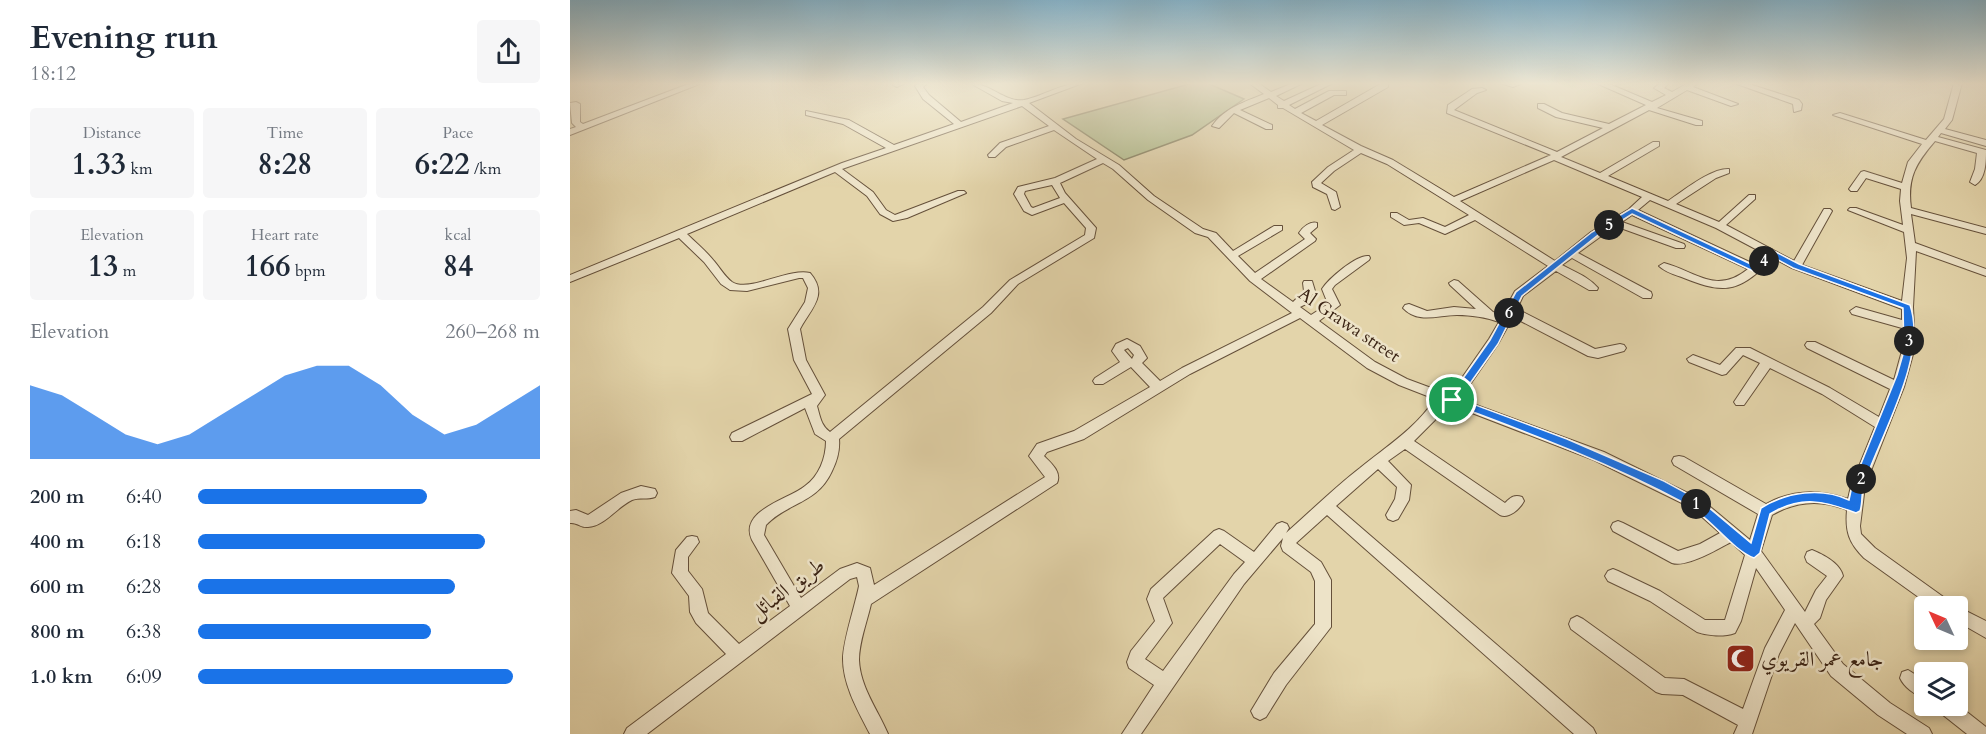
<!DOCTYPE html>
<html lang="en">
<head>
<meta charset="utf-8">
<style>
  :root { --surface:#fff; --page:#f6f6f7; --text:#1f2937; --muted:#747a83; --accent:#1a73e8 }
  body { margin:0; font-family:Cardo,Amiri,serif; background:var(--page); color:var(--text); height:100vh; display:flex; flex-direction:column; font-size:22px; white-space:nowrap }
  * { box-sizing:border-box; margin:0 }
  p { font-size:20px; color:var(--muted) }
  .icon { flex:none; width:33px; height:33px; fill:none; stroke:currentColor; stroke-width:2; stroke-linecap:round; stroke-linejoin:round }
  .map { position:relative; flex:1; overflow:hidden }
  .details { display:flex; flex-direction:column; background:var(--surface); width:570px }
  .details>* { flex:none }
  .needle { width:39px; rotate:314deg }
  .buttons { position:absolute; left:1344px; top:596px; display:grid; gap:12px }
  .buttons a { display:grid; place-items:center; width:54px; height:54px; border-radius:6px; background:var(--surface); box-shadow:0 3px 9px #0003; font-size:30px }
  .pin { position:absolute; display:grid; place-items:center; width:51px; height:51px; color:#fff; margin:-26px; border:3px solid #fff; border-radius:50%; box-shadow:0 2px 6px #0007 }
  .km { position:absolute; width:30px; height:30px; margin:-15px; border-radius:50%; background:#222; color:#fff; font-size:16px; line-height:30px; text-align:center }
  .round { display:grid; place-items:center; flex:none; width:63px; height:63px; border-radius:6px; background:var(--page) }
  .headline { display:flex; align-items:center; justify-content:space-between; height:102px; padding:0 30px }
  h1 { font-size:33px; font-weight:700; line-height:45px }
  .stats { display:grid; grid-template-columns:repeat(3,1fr); gap:9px; height:102px; padding:6px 30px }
  .stats div { display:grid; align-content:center; border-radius:6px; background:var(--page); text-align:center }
  .stats b { font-size:30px; font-weight:700 }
  .stats small { font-size:16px; font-weight:400 }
  .stats p { font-size:16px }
  .chart { height:168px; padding:12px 30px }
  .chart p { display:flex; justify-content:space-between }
  .chart svg { width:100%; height:108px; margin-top:6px; fill:var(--accent); opacity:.7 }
  ul { padding:0 30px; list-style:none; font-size:20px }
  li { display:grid; grid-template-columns:96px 72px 1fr; align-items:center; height:45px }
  li i { height:15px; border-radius:8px; background:var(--accent) }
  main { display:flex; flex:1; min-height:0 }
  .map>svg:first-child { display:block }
  .green { fill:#afbe8c; stroke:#757150; stroke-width:1.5 }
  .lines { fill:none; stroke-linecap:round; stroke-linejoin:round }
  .minor-casing { stroke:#65503a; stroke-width:2 }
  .minor { fill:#ede3c8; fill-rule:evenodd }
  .route { fill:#1a73e8; stroke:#fff; stroke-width:1.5; fill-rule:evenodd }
  .labels { text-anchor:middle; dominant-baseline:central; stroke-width:5; stroke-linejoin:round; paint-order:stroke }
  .street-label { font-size:18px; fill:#3b2415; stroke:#ede3c8 }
  .near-street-label { font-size:21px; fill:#3b2415; stroke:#ede3c8 }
  .near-poi-label { font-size:21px; fill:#3b2415; stroke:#ede3c8; text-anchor:start }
</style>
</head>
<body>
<main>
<section class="details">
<div class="headline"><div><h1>Evening run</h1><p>18:12</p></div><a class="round"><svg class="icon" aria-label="share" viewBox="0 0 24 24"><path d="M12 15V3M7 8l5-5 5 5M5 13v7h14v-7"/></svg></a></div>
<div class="stats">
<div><p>Distance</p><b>1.33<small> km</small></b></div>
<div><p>Time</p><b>8:28</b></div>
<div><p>Pace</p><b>6:22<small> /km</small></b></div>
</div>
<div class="stats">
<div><p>Elevation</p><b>13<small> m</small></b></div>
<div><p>Heart rate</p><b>166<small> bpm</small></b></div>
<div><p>kcal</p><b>84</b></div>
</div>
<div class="chart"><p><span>Elevation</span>260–268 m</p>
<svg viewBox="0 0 160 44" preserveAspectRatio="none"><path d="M0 44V14L10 18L20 26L30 34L40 38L50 34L60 26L70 18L80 10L90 6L100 6L110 14L120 26L130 34L140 30L150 22L160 14V44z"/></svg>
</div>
<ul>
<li><b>200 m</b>6:40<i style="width:67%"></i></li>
<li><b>400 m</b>6:18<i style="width:84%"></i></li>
<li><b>600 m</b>6:28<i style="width:75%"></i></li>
<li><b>800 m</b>6:38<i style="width:68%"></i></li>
<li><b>1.0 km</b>6:09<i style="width:92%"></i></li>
</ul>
</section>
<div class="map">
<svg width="1416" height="734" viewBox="0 0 1416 734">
  <rect width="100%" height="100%" fill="#e3d4aa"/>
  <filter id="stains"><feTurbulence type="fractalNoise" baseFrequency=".00333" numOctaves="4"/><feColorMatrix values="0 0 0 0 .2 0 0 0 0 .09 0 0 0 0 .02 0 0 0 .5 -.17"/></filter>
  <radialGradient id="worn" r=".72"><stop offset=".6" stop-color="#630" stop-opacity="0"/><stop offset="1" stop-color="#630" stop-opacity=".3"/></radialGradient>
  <!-- green -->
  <polygon class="green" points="623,83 637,83 674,99 622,135 554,160 493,119"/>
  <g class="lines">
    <defs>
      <g id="minor">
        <polygon points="121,83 132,83 0,135 0,129 6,127 2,123 0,103 6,102 10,104 10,122 13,124"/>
        <polygon points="325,83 335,83 327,87 323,85"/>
        <path d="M348,83H357L353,87L359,95L391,122L443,103L432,101L400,83C419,83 436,103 454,100C474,96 491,83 513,83L459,103L506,139L549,165L584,196L633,229L646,233L663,251L704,226H712V230L668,256L685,273L735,239L729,233C733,227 740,221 747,223V227L740,233L746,239L745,241L691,279L723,302L734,291L733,283L734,281H742L745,291L736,304L730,307L741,315L758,304L752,289C758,279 787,254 799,256L800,258L799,260L765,285L762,289L770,305L749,321L805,362L837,379L880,395L919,339L929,322C915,317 901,315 887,315C868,315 848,324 833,308L835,305L839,304L857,311L884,307L906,309L880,285L879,283L884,280L888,281L923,312L932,315L945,291L978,266L905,220L875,234L849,223L834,225L821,217V213H827L839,220L853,218L875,227L899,215L817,164L791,153L764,171L751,183L766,192L770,207L765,210L762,209L757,194L743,187L742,182L758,167L784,150L713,108H708V105L699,98L670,110L702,125V129H696L664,113L649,128L642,126C655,108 674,102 694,94L679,83H688L701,92L723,83H733L706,96L714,101L753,83H763L719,105L725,109L759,91H776V95H764L731,113L746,121L812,83H818V87L752,125L791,146L823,160L884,197L981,155L877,113L878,105L902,89L912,88L916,90L907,93L884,110L987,152L1033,128L986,117L968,108V104H974L992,113L1039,124L1076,105L1026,83H1037L1082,102L1096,95L1084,88L1090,83H1099L1094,88L1102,92L1118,83H1128L1123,87L1168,104L1161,106L1117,90L1087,108L1132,121V125H1126L1079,110L991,157L1030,173L1083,142H1089V146L1038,176L1098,201C1113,191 1141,168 1159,169V173L1146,178L1106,204L1149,222L1179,195H1185V199L1156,225L1224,261L1254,209H1260L1262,211L1232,265L1332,301L1337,258L1334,232L1278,210L1280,208H1286L1333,225L1330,201L1331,189L1296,178L1287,191H1281L1279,189L1291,172L1294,171L1332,183L1338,162L1352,144L1263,115L1270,113L1356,140L1374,119L1384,83H1392L1382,120L1375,129L1416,140V146L1371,133L1368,137L1416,150C1416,161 1416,179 1405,185L1400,182L1405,169L1407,153L1365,141C1346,163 1337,178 1341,208L1416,228V234L1341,214L1345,243L1416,269V276L1346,251L1343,307L1345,347L1334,387L1295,486L1290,526L1291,534L1305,548L1379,601L1382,606H1361L1294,558C1279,543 1275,532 1277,510C1251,499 1226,501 1202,515L1191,551L1235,612L1246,590L1257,576L1237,562L1235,557L1237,552L1242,550C1254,555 1270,563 1273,576L1256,600L1250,618L1244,624L1273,664L1320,703L1359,728L1362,734H1337L1308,715L1261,676L1225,623L1209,654L1182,734H1164L1168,725L1113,695L1092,694L1086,692L1001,629L999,624L1001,619L1007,616L1013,619L1095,678L1114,679L1173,709L1195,648L1215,610L1186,568L1171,621L1165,633C1154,637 1138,636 1127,632L1080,601L1038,581L1035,576L1038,571L1043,569L1048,571L1090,591L1135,620H1155L1175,555L1161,542C1148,549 1116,568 1102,563L1043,531L1041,527L1043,523L1048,521L1053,523L1108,551L1130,544L1150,533L1122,508L1024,460L876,403L865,420L844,441L935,503C940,498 944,494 952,497L954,501C950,509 939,519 930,515L835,449L818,461L841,485L839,500L828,519L823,521L818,519L816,515L825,499L827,487L808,469L766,506L1023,728L1026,734H1004L757,515L726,543L751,562L761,580V627L716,685L696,717L690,720L684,717L681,711L704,673L745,624V581L741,572L713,551L711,546L713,538L674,584L571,734H552L584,685L559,668L557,662L561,651L585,621L577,599L581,589L644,531L649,529L654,531L684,552L707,524L712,522L717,524L719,528L716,533C741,511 764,488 790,468C817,446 845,429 865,399L829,385L797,368L730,318L620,374L514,439L477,452L474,456C481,463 492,472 487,483L301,604C297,622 289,642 289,660C290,687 308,710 318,734H300C288,711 273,685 273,659C273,641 285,606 289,586L287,577L280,579L77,734H54L57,728L156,654L126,623L120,612L119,596L102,573L106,550L117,537L122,536L127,537L129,542L118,557V571L132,589L138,613L169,644L220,606L182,540C168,510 220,499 235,486C249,476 256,458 256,441L245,434L235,408L172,441H162L160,437L162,433L242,394L224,360L218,329L235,302L238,288L233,278H229L177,291L160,290L151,284L134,262L109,238L0,282V275L272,163L316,148L273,124L236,115V111L279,120L324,145L384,124L353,99L345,86ZM452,106L479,126L430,143L418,155L419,157H425L436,147L484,130L527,159L485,178L448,187L444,194L454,211L462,215L494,203L516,228L515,235L440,280L413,307L260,432C251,426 250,416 247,406L255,395L236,360L230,329C241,308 259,295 240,273C217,268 179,293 162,282C155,277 150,268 144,261C136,251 126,243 117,234L265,172L297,196L310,214L323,221L337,218L396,193L394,191H388L325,215L316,210L303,192L272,169ZM984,160L1072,197L1059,209L1021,232L985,261L890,201ZM533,163L543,169L578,200L625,233L638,237L680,281L722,313L612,368L590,381L572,363L577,358L570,346L557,339L546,344L542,351L550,362L525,378L523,381L525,384H533L561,367L580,387L504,431L467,444L459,456L475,477L304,585L300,568L287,563L270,569L231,598L194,535L196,525C218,502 247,504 262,471C267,461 270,450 269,439L421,313L448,284L524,238L526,228L495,193L490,183ZM482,185L490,198L463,208L461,207L454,194L455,191ZM1080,200L1146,228L1195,254L1184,264L1068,210ZM1062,215L1178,269C1146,295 1127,272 1094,263L1089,266C1095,272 1106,275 1114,278C1158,296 1171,290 1203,258L1222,268L1332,309V320L1286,307L1280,311L1282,314L1332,328L1333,347L1324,380L1245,342H1237L1235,345L1237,348L1320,389L1309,417L1260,388L1180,348H1166L1150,365L1123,355L1117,359L1119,362L1152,375L1156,374L1173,355L1190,363L1164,402L1166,405H1174L1200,368L1252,394L1305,427L1281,486L1278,499C1250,489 1223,489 1196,504L1114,457L1109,456L1104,457L1102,461L1104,465L1188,514L1180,540L1132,500L1034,452L890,399L928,344L943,317L1018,356L1028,358L1054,351L1056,348L1054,345L1050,344L1025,349L947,309L953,296L986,271L1019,290H1027L1028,288C1019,277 1005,272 992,265L1002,258L1073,298H1081L1082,295L1081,292L1008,253L1045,226L1106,248H1114L1115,246L1114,244L1052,222ZM558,348L564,355L562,359L554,350ZM650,544L675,562L664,574L593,671L575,659L602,623L593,598Z"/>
        <polygon points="930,83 953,83 943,87"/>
        <polygon points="1164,83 1176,83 1229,100 1232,104 1231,110 1224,112 1223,104"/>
        <path d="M71,486L85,489L87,493L85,497C77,500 70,497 62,500C47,507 35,526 18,527C11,528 7,522 0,523V511L6,510L18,515L51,493Z"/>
        <polygon points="1388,607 1416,621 1416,638 1388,622"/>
        <path d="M1338,670L1354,680V698C1345,695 1334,687 1330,678L1332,672Z"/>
        <polygon points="1365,705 1388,705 1416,727 1416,734 1397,734 1368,711"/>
      </g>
    </defs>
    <!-- minor casing -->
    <use href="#minor" class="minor-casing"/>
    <!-- minor -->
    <use href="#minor" class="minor"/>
  </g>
  <!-- sky -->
  <linearGradient id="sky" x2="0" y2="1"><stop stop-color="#87b6ce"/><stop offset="0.45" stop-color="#f2ecd9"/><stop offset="1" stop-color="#f2ecd9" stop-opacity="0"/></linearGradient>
  <rect width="1416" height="186" fill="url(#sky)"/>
  <!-- route -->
  <path class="route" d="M1062,208L1185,266L1202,250L1229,264L1340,305C1358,357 1311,434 1294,484C1291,493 1293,503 1290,511L1286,513C1255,501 1231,495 1200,514L1190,553L1184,558C1162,550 1139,516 1116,504C1040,463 959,433 879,403V398L920,340L946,292L1022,232ZM1062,214L1183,271H1189L1203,257L1223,268L1333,308L1334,351L1327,375L1282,486L1279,500C1251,487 1217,492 1191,508L1181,543L1131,501L1094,481L997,439L889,399L928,344L952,296L1028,235Z"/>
  <!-- icons -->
  <defs>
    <symbol id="mosque-square" viewBox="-11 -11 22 22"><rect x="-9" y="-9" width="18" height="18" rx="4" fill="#8f2418" stroke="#ede3c8"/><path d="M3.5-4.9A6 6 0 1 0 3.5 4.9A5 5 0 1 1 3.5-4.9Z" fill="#fff"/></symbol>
  </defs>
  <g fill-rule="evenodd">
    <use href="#mosque-square" x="1154" y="642" width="33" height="33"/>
  </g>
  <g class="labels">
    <!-- street labels -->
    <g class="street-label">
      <text transform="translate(779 325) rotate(34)">Al Grawa street</text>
    </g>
    <!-- near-street labels -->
    <g class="near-street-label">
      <text transform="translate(217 589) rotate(-37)">طريق القبائل</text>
    </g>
    <!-- near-poi labels -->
    <g class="near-poi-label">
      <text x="1191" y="659">جامع عمر القريوي</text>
    </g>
  </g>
  <rect width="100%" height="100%" filter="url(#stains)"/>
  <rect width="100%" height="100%" fill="url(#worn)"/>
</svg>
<div class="buttons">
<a><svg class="needle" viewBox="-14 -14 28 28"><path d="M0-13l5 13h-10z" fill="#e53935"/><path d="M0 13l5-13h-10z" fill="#747a83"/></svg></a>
<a><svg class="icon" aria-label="layers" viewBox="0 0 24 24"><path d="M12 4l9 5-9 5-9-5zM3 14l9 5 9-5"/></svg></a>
</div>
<div class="pin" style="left:882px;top:400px;background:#1e9e55"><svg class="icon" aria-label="arrive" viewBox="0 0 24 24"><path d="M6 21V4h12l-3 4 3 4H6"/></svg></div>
<b class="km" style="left:1126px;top:504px">1</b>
<b class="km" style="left:1291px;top:479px">2</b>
<b class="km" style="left:1339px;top:341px">3</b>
<b class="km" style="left:1194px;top:261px">4</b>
<b class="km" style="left:1039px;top:225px">5</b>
<b class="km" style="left:939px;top:313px">6</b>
</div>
</main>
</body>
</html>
